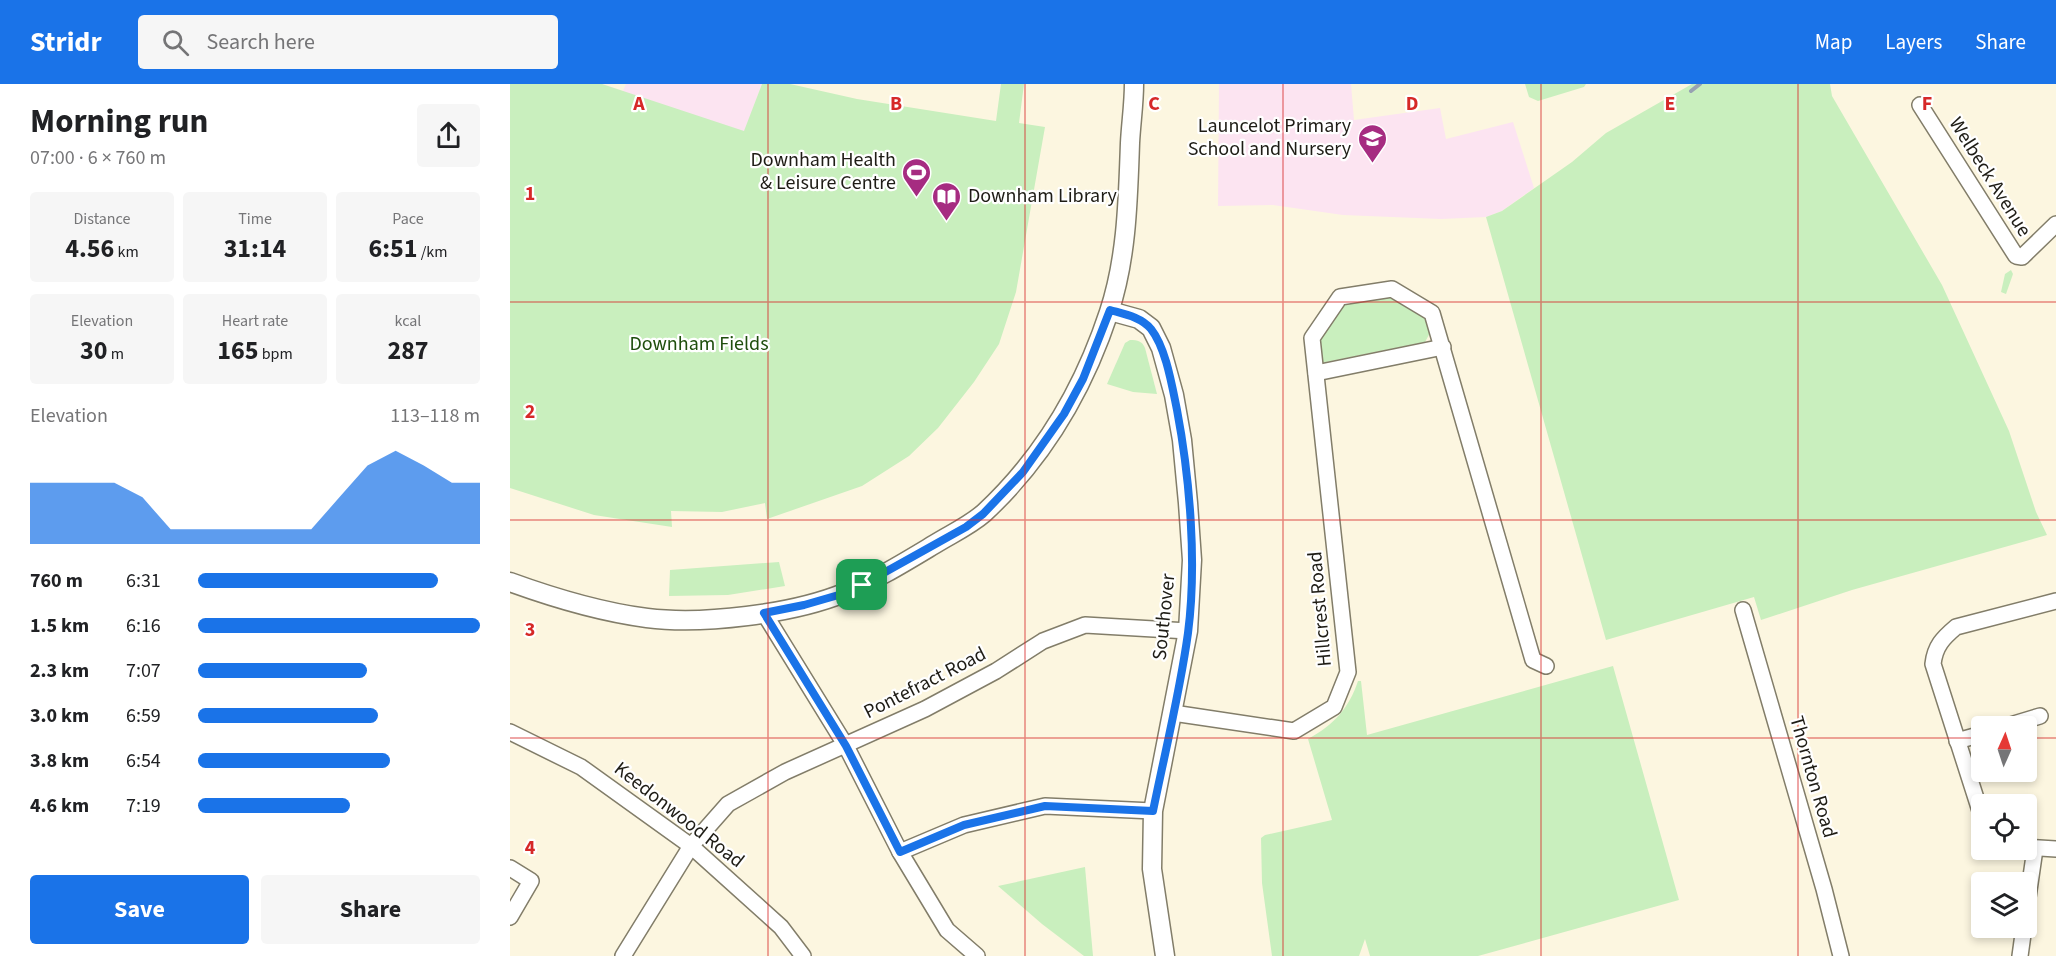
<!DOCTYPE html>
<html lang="en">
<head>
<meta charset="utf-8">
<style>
  :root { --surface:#fff; --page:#f6f6f6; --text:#202124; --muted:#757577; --accent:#1a73e8 }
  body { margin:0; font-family:"Source Sans 3",sans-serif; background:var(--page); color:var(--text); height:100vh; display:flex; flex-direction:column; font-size:22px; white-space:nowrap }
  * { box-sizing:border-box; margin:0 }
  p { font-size:20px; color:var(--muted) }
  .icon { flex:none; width:33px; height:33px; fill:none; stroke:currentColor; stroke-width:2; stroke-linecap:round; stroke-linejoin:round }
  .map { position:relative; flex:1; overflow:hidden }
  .panel { display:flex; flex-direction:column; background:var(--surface); width:510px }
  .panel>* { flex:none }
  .needle { width:39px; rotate:3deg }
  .tools { position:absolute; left:1461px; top:632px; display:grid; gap:12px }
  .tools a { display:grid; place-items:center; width:66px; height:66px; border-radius:6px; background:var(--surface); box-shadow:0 3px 9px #0003; font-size:30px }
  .pin { position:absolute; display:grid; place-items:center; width:51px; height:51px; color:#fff; margin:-26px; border-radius:12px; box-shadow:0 3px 9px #0006 }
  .round { display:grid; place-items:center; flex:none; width:63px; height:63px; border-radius:6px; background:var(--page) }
  .summary { display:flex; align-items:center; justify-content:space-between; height:102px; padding:0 30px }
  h1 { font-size:33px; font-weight:700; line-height:45px }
  .stats { display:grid; grid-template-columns:repeat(3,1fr); gap:9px; height:102px; padding:6px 30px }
  .stats div { display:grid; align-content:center; border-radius:6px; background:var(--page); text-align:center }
  .stats b { font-size:26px; font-weight:700 }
  .stats small { font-size:16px; font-weight:400 }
  .stats p { font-size:16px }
  .chart { height:168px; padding:12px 30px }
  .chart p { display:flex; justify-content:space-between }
  .chart svg { width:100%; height:108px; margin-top:6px; fill:var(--accent); opacity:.7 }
  .cta { display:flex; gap:12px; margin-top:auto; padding:12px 30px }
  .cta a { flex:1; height:69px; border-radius:6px; background:var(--accent); color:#fff; font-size:24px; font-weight:700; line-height:69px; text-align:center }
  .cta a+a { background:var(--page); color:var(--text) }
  ul { padding:0 30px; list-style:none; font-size:20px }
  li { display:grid; grid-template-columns:96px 72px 1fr; align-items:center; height:45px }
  li i { height:15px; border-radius:8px; background:var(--accent) }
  header { display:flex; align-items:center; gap:36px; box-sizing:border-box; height:84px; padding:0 30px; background:var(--accent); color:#fff }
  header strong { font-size:28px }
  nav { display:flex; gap:33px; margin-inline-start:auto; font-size:21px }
  .search { width:420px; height:54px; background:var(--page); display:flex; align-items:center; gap:15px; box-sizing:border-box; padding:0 21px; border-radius:6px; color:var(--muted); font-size:22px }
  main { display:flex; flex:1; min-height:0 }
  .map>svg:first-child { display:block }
  .education { fill:#fce4f1 }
  .green { fill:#c9efbe }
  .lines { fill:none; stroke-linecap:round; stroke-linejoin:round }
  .stream { stroke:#97a2b2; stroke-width:4 }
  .minor-casing { stroke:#827d69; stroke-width:18 }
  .tertiary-casing { stroke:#827d69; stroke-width:21 }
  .minor { stroke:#fff; stroke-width:15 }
  .tertiary { stroke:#fff; stroke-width:18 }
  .route-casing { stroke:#fff; stroke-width:12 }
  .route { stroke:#1a73e8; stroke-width:8 }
  .grid { fill:none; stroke:#d62828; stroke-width:1.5; stroke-opacity:0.55 }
  .labels { text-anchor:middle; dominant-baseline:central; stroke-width:4.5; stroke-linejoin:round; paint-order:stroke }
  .poi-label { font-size:20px; fill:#1e1c15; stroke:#fff; text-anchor:end }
  .street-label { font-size:20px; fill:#1e1c15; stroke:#fff }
  .park-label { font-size:20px; fill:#1f4e0d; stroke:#fff }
  .grid-label { font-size:20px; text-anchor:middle; font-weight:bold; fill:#d62828; stroke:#fff; stroke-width:4.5; stroke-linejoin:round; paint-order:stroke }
</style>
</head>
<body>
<header>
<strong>Stridr</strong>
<div class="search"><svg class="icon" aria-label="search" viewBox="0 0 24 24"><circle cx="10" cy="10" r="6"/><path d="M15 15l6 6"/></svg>Search here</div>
<nav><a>Map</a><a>Layers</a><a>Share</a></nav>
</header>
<main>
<section class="panel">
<div class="summary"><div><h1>Morning run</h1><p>07:00 · 6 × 760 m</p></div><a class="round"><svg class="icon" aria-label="share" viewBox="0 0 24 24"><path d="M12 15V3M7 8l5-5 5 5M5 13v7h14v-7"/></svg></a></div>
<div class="stats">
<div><p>Distance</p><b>4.56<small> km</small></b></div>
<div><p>Time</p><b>31:14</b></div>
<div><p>Pace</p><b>6:51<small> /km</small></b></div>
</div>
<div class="stats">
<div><p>Elevation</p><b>30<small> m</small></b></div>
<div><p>Heart rate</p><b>165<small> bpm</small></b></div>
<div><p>kcal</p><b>287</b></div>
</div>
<div class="chart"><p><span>Elevation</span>113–118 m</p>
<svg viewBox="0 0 160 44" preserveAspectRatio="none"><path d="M0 44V19L10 19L20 19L30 19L40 25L50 38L60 38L70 38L80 38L90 38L100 38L110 25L120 12L130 6L140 12L150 19L160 19V44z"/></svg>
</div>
<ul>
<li><b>760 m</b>6:31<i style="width:85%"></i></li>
<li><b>1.5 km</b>6:16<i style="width:100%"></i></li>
<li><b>2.3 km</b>7:07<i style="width:60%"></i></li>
<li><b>3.0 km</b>6:59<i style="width:64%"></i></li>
<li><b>3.8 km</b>6:54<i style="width:68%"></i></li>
<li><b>4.6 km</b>7:19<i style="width:54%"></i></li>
</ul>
<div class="cta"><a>Save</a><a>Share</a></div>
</section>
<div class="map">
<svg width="1546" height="872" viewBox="0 0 1546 872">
  <rect width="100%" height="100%" fill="#fcf6e0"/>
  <!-- education -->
  <g class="education">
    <polygon points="84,0 92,0 113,7 116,0 252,0 222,81"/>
    <polygon points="709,0 841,0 844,36 930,24 936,55 1003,38 1024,104 992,127 976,133 931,135 833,131 763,121 708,122"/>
  </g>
  <!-- green -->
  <g class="green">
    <polygon points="0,0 92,0 234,47 252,0 280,0 347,15 486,37 491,0 514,0 509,39 535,43 506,208 489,260 464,298 428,344 399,372 352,402 257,435 255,419 212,428 161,427 162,443 84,431 0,404"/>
    <polygon points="1015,0 1076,0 1074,3 1028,17 1019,13"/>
    <polygon points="1182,0 1320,0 1322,12 1432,201 1499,347 1526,428 1537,451 1342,506 1251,536 1244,513 1096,556 976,133 992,127 1062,78 1096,49"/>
    <polygon points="1501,186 1503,190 1496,210 1491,208 1495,190"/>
    <polygon points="876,212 897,220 918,235 920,249 915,258 811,279 807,257 833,220"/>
    <path d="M620,256C628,256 632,257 635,264L647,310L623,308L597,300L615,259Z"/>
    <polygon points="269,478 275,502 218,511 159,512 160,486"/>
    <path d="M1103,582L1169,816L968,872H860L855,855L849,872H762L752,799L751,754L755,751L822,736L798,655C824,641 839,624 848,597H851L857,651Z"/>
    <polygon points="575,783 583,872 574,872 532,840 488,802"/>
  </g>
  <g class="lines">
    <!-- stream -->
    <polyline class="stream" points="1181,7 1190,0"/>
    <defs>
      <g id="minor">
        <polyline points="1410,21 1506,172 1512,173 1546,140"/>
        <polyline points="806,289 933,263"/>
        <polyline points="1233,526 1314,805 1331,872"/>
        <polyline points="254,529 336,662 390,768 437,846 467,872"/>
        <polyline points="663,629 784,647 824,623 838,588 802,254 830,213 882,205 922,229 1023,576 1036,582"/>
        <polyline points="1497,642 1530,632"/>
        <polyline points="0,648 71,683 181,762 271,843 293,872"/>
        <polyline points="1447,657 1472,650"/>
        <path d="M1472,733L1423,580C1425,562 1433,554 1446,543L1546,517"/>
        <polyline points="1516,763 1546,765"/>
        <polyline points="390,768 454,741 535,722 643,727"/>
        <polyline points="0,784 21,797 0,833"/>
        <polyline points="1516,827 1525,765"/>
        <polyline points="113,872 181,762 218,720 275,688 415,625 486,587 533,557 575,541 678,547"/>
        <polyline points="1510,872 1514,843"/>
      </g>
      <g id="tertiary">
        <polyline points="600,227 629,235 641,244 651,264 664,311 672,356 678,419 682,476 678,547 643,727 642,785 655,872"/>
        <path d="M0,498C44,514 91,528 137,534C193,541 282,530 334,509C366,496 395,478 425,460C441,450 459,442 474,429C533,374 574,304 599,228C617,174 618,115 620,59C621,39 624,20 624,0"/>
      </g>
    </defs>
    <!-- minor casing -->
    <use href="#minor" class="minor-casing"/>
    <!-- tertiary casing -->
    <use href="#tertiary" class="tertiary-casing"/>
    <!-- minor -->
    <use href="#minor" class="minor"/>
    <!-- tertiary -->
    <use href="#tertiary" class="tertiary"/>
  </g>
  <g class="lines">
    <defs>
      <path id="route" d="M600,226C614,230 631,233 641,245C656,264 662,302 667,326C680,395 687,480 678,549C670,608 655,668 643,727L535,722L454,741L390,768L336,662L254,529L294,521L332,510L352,501L456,443L473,430L513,388L554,330L573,295Z"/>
    </defs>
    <!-- route casing -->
    <use href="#route" class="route-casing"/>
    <!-- route -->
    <use href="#route" class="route"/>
  </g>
  <!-- grid -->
  <path class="grid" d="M258,0V872M515,0V872M773,0V872M1031,0V872M1288,0V872M0,218H1546M0,436H1546M0,654H1472M1516,654H1546"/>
  <!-- icons -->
  <defs>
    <symbol id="school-pin" viewBox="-11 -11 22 30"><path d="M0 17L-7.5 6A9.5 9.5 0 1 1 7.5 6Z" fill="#a62c81" stroke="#fff"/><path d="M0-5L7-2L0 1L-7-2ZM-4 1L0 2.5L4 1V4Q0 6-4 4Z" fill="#fff"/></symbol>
    <symbol id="stadium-pin" viewBox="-11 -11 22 30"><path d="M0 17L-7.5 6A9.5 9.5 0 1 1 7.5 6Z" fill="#a62c81" stroke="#fff"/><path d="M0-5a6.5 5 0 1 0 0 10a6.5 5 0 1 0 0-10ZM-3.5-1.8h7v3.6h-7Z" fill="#fff"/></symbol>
    <symbol id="library-pin" viewBox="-11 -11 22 30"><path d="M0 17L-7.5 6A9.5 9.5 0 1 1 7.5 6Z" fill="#a62c81" stroke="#fff"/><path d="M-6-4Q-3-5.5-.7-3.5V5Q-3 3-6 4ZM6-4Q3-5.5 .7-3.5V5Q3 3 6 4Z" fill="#fff"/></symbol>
  </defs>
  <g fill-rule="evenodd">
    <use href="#school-pin" x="846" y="38" width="33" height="45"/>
    <use href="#stadium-pin" x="390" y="72" width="33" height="45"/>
    <use href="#library-pin" x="420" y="96" width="33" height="45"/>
  </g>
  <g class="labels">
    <!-- poi labels -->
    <g class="poi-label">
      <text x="841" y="42">Launcelot Primary<tspan x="841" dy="23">School and Nursery</tspan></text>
      <text x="386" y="76">Downham Health<tspan x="386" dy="23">&amp; Leisure Centre</tspan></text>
      <text x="458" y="112" text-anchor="start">Downham Library</text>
    </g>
    <!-- street labels -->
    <g class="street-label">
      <text transform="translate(1480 93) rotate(58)">Welbeck Avenue</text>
      <text transform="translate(810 525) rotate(-95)">Hillcrest Road</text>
      <text transform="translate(654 533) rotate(-84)">Southover</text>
      <text transform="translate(415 599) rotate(-27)">Pontefract Road</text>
      <text transform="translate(1303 693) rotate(74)">Thornton Road</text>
      <text transform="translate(169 731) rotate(38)">Keedonwood Road</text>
    </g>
    <!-- park labels -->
    <g class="park-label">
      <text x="189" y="260">Downham Fields</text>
    </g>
  </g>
  <g class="grid-label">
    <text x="129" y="26">A</text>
    <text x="386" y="26">B</text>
    <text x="644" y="26">C</text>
    <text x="902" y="26">D</text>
    <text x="1160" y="26">E</text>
    <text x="1417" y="26">F</text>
    <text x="20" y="116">1</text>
    <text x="20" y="334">2</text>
    <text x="20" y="552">3</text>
    <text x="20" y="770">4</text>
  </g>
</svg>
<div class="tools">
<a><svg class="needle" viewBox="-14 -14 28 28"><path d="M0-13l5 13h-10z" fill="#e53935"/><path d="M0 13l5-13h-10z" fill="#757577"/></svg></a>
<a><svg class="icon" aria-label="locate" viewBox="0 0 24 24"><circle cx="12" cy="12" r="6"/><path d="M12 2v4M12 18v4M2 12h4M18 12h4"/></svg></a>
<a><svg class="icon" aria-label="layers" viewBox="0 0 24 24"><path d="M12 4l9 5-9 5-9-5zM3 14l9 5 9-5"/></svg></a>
</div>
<div class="pin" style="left:352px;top:501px;background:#1e9e55"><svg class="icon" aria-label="arrive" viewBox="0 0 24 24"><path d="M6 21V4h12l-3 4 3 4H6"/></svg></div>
</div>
</main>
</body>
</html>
